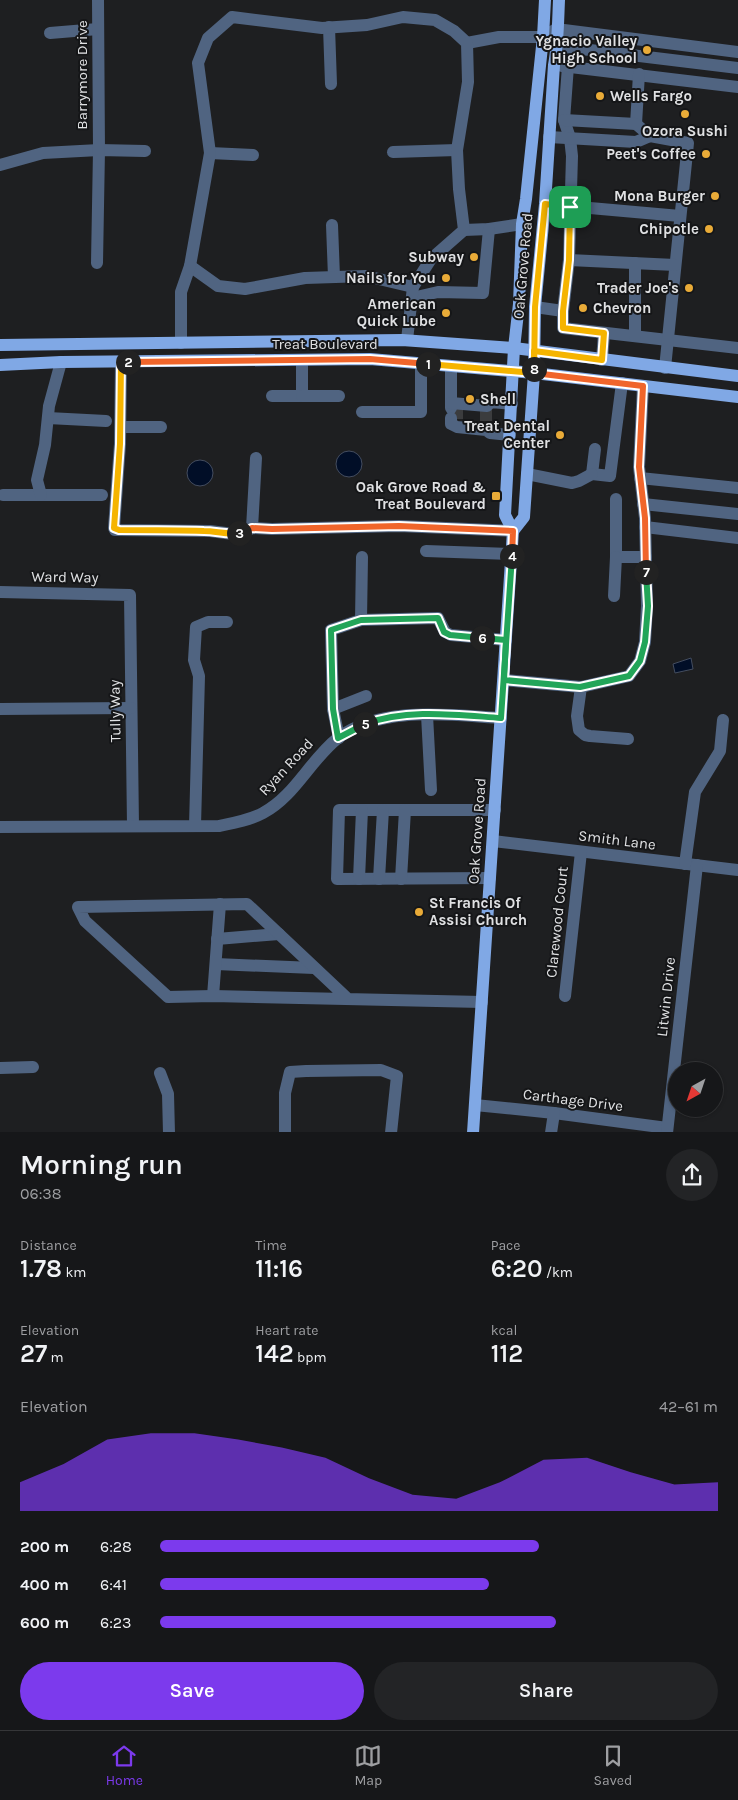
<!DOCTYPE html>
<html lang="en">
<head>
<meta charset="utf-8">
<style>
  :root { --surface:#161719; --page:#232426; --text:#f1f3f6; --muted:#9e9fa2; --line:#353638; --accent:#7c3aed }
  body { margin:0; font-family:Karla,sans-serif; background:var(--page); color:var(--text); height:100vh; display:flex; flex-direction:column; font-size:19px; white-space:nowrap }
  * { box-sizing:border-box; margin:0 }
  p { font-size:16px; color:var(--muted) }
  .icon { flex:none; width:28px; height:28px; fill:none; stroke:currentColor; stroke-width:2; stroke-linecap:round; stroke-linejoin:round }
  .map { position:relative; height:1132px; overflow:hidden }
  .sheet { display:flex; flex-direction:column; background:var(--surface); flex:1 }
  .sheet>* { flex:none }
  .needle { width:32px; rotate:220deg }
  .controls { position:absolute; left:668px; top:1062px; display:grid; gap:10px }
  .controls a { display:grid; place-items:center; width:55px; height:55px; border-radius:50%; background:var(--surface); box-shadow:0 1px 4px #0004,0 0 0 1px var(--line); font-size:25px }
  .pin { position:absolute; display:grid; place-items:center; width:42px; height:42px; color:#fff; margin:-21px; border-radius:10px; box-shadow:0 2px 8px #0006 }
  .km { position:absolute; width:25px; height:25px; margin:-12px; border-radius:50%; background:#222; color:#fff; font-size:14px; line-height:25px; text-align:center }
  .round { display:grid; place-items:center; flex:none; width:52px; height:52px; border-radius:26px; background:var(--page) }
  .summary { display:flex; align-items:center; justify-content:space-between; height:85px; padding:0 20px }
  h1 { font-size:28px; font-weight:600; line-height:38px }
  .stats { display:grid; grid-template-columns:repeat(3,1fr); gap:8px; height:85px; padding:5px 20px }
  .stats div { display:grid; align-content:center }
  .stats b { font-size:25px; font-weight:600 }
  .stats small { font-size:14px; font-weight:400 }
  .stats p { font-size:14px }
  .chart { height:140px; padding:10px 20px }
  .chart p { display:flex; justify-content:space-between }
  .chart svg { width:100%; height:90px; margin-top:5px; fill:var(--accent); opacity:.7 }
  .action { display:flex; gap:10px; margin-top:auto; padding:10px 20px }
  .action a { flex:1; height:58px; border-radius:30px; background:var(--accent); color:#fff; font-size:20px; font-weight:600; line-height:58px; text-align:center }
  .action a+a { background:var(--page); color:var(--text) }
  ul { padding:0 20px; list-style:none; font-size:16px }
  li { display:grid; grid-template-columns:80px 60px 1fr; align-items:center; height:38px }
  li i { height:12px; border-radius:6px; background:var(--accent) }
  .tabs { display:flex; justify-content:space-around; align-items:center; height:70px; border-top:1px solid var(--line); background:var(--surface); font-size:14px; color:var(--muted) }
  .tabs a { display:grid; justify-items:center; gap:2px }
  .tabs .selected { color:var(--accent) }
  .map>svg:first-child { display:block }
  .water { fill:#010e27; stroke:#444d5f }
  .lines { fill:none; stroke-linecap:round; stroke-linejoin:round }
  .minor-tunnel { stroke:#3b3c3e; stroke-width:12; stroke-dasharray:12 6; stroke-linecap:butt }
  .minor { stroke:#506481; stroke-width:12 }
  .major { stroke:#80a8e5; stroke-width:12 }
  .split-1-casing { stroke:#fff; stroke-width:10 }
  .split-2-casing { stroke:#fff; stroke-width:10 }
  .split-3-casing { stroke:#fff; stroke-width:10 }
  .split-4-casing { stroke:#fff; stroke-width:10 }
  .split-5-casing { stroke:#fff; stroke-width:10 }
  .split-6-casing { stroke:#fff; stroke-width:10 }
  .split-7-casing { stroke:#fff; stroke-width:10 }
  .split-8-casing { stroke:#fff; stroke-width:10 }
  .split-9-casing { stroke:#fff; stroke-width:10 }
  .split-1 { stroke:#f5b400; stroke-width:6 }
  .split-2 { stroke:#f0652b; stroke-width:6 }
  .split-3 { stroke:#f5b400; stroke-width:6 }
  .split-4 { stroke:#f0652b; stroke-width:6 }
  .split-5 { stroke:#22a559; stroke-width:6 }
  .split-6 { stroke:#22a559; stroke-width:6 }
  .split-7 { stroke:#22a559; stroke-width:6 }
  .split-8 { stroke:#f0652b; stroke-width:6 }
  .split-9 { stroke:#f5b400; stroke-width:6 }
  .poi-dot { fill:#e9ab38; stroke:#151618; stroke-width:2 }
  .labels { text-anchor:middle; dominant-baseline:central; stroke-width:4; stroke-linejoin:round; paint-order:stroke }
  .poi-label { font-size:15px; font-weight:bold; fill:#e0e1e3; stroke:#151618; text-anchor:end }
  .street-label { font-size:15px; fill:#e0e1e3; stroke:#151618 }
</style>
</head>
<body>
<div class="map">
<svg width="738" height="1133" viewBox="0 0 738 1133">
  <rect width="100%" height="100%" fill="#1e1f21"/>
  <!-- water -->
  <g class="water">
    <circle cx="349" cy="464" r="13"/>
    <circle cx="200" cy="473" r="13"/>
    <polygon points="691,658 693,669 675,673 673,664"/>
  </g>
  <g class="lines">
    <!-- minor-tunnel -->
    <g class="minor-tunnel">
      <polyline points="457,419 457,408"/>
      <polyline points="486,421 486,410"/>
    </g>
    <!-- minor -->
    <g class="minor">
      <polyline points="329,27 331,84"/>
      <polyline points="50,33 98,29"/>
      <polyline points="467,43 499,37 543,37"/>
      <polyline points="738,52 556,29 543,37 557,46 738,68"/>
      <polyline points="562,66 738,87"/>
      <polyline points="568,66 564,120 570,138 572,156 569,260 563,311 563,328 738,348"/>
      <polyline points="636,124 639,74"/>
      <polyline points="650,136 688,143 665,368"/>
      <polyline points="549,137 636,142 650,136 636,124 564,120"/>
      <polyline points="393,152 457,150"/>
      <polyline points="210,153 253,155"/>
      <polyline points="0,165 43,153 99,150 145,151"/>
      <polyline points="545,204 680,216"/>
      <polyline points="332,225 334,277"/>
      <polyline points="464,230 489,229 522,224"/>
      <polyline points="569,260 675,265"/>
      <polyline points="97,263 99,150 98,0"/>
      <polyline points="190,266 218,286 245,289 305,278 366,276 413,287"/>
      <polyline points="412,298 438,292 483,293 489,229"/>
      <polyline points="535,307 563,311"/>
      <polyline points="635,336 635,263"/>
      <polyline points="181,343 181,292 190,266 210,153 198,63 208,38 232,17 322,28 367,25 403,17 435,20 454,31 467,43 468,82 457,150 459,189 464,230 431,259 413,287 407,340"/>
      <polyline points="602,360 604,333"/>
      <polyline points="121,362 120,444 114,528 115,530 210,531 233,534 243,533 252,528"/>
      <polyline points="451,366 451,408"/>
      <polyline points="272,396 302,396 302,360"/>
      <polyline points="302,396 339,396"/>
      <polyline points="451,403 487,406 491,402 512,404"/>
      <polyline points="362,412 421,412 421,364"/>
      <polyline points="48,418 106,421"/>
      <polyline points="451,418 451,424 457,427 486,430 490,433 510,435"/>
      <polyline points="121,427 161,427"/>
      <polyline points="595,449 592,474 610,476 622,383"/>
      <polyline points="256,458 252,528 272,529 399,526 513,531"/>
      <polyline points="527,474 572,483 579,481 592,474"/>
      <polyline points="640,478 738,488"/>
      <polyline points="3,495 102,495"/>
      <polyline points="41,495 37,480 45,445 49,406 61,362"/>
      <polyline points="616,499 616,557 646,557"/>
      <polyline points="643,504 738,514"/>
      <polyline points="645,527 738,538"/>
      <polyline points="426,551 512,554"/>
      <polyline points="362,557 361,620 438,618 445,632 451,635 506,640"/>
      <polyline points="0,592 130,595 133,826"/>
      <polyline points="614,596 616,557"/>
      <polyline points="361,620 331,630 333,709 366,696"/>
      <polyline points="504,680 581,687 629,676 640,661 645,642 647,606 645,518 639,467 643,386"/>
      <polyline points="581,687 577,716 579,730 585,735 590,736 628,739"/>
      <polyline points="0,709 131,708"/>
      <polyline points="333,709 339,738"/>
      <polyline points="427,715 431,790"/>
      <polyline points="195,826 199,676 194,660 196,627 208,622 227,622"/>
      <path d="M0,827L219,826C234,823 250,820 263,813C295,796 310,760 338,738C381,705 450,715 501,718"/>
      <polyline points="493,841 738,870"/>
      <polyline points="685,864 695,792 720,751 723,720"/>
      <polyline points="490,878 337,879 339,810 495,810"/>
      <polyline points="359,879 362,810"/>
      <polyline points="379,879 383,810"/>
      <polyline points="401,879 405,810"/>
      <polyline points="217,939 279,934"/>
      <polyline points="216,964 314,968"/>
      <polyline points="213,996 220,904"/>
      <polyline points="565,996 581,852"/>
      <polyline points="347,998 247,904 78,907 85,921 168,997 213,996 482,1002"/>
      <polyline points="0,1068 33,1067"/>
      <polyline points="160,1073 168,1094 169,1133"/>
      <polyline points="475,1105 554,1113 667,1128"/>
      <polyline points="285,1133 285,1093 290,1072 306,1071 381,1070 397,1076 391,1133"/>
      <polyline points="551,1133 554,1113"/>
      <polyline points="667,1133 697,865"/>
    </g>
    <!-- major -->
    <g class="major">
      <polyline points="0,345 402,340 514,348 738,376"/>
      <polyline points="0,365 61,362 370,359 534,373 738,397"/>
      <path d="M513,531L524,517L534,373L535,307L545,204L554,65C558,44 558,22 559,0"/>
      <polyline points="473,1133 513,531 505,515 514,348 519,304 522,224 526,199 543,37 545,0"/>
    </g>
  </g>
  <g class="lines">
    <defs>
      <polyline id="split-1" points="428,364 534,373 535,307 545,204 570,207"/>
      <polyline id="split-2" points="128,362 370,359 428,364"/>
      <path id="split-3" d="M128,362H121L120,444L114,528L119,530C147,530 176,530 204,531C216,531 227,535 239,533"/>
      <polyline id="split-4" points="239,533 252,528 272,529 399,526 513,531 512,556"/>
      <path id="split-5" d="M365,724C407,708 457,715 501,718L512,556"/>
      <polyline id="split-6" points="365,724 338,738 333,709 331,630 361,620 438,618 444,632 450,635 482,638"/>
      <polyline id="split-7" points="482,638 506,640 504,680 580,687 629,676 640,661 645,642 648,606 646,572"/>
      <polyline id="split-8" points="534,369 534,373 643,386 639,467 645,518 646,572"/>
      <polyline id="split-9" points="534,369 534,351 602,360 604,333 563,328 563,311 569,260 570,207"/>
    </defs>
    <!-- split-1 casing -->
    <use href="#split-1" class="split-1-casing"/>
    <!-- split-2 casing -->
    <use href="#split-2" class="split-2-casing"/>
    <!-- split-3 casing -->
    <use href="#split-3" class="split-3-casing"/>
    <!-- split-4 casing -->
    <use href="#split-4" class="split-4-casing"/>
    <!-- split-5 casing -->
    <use href="#split-5" class="split-5-casing"/>
    <!-- split-6 casing -->
    <use href="#split-6" class="split-6-casing"/>
    <!-- split-7 casing -->
    <use href="#split-7" class="split-7-casing"/>
    <!-- split-8 casing -->
    <use href="#split-8" class="split-8-casing"/>
    <!-- split-9 casing -->
    <use href="#split-9" class="split-9-casing"/>
    <!-- split-1 -->
    <use href="#split-1" class="split-1"/>
    <!-- split-2 -->
    <use href="#split-2" class="split-2"/>
    <!-- split-3 -->
    <use href="#split-3" class="split-3"/>
    <!-- split-4 -->
    <use href="#split-4" class="split-4"/>
    <!-- split-5 -->
    <use href="#split-5" class="split-5"/>
    <!-- split-6 -->
    <use href="#split-6" class="split-6"/>
    <!-- split-7 -->
    <use href="#split-7" class="split-7"/>
    <!-- split-8 -->
    <use href="#split-8" class="split-8"/>
    <!-- split-9 -->
    <use href="#split-9" class="split-9"/>
  </g>
  <!-- markers -->
  <g class="poi-dot">
    <circle cx="647" cy="50" r="5"/>
    <circle cx="600" cy="96" r="5"/>
    <circle cx="685" cy="114" r="5"/>
    <circle cx="706" cy="154" r="5"/>
    <circle cx="715" cy="196" r="5"/>
    <circle cx="709" cy="229" r="5"/>
    <circle cx="474" cy="257" r="5"/>
    <circle cx="446" cy="278" r="5"/>
    <circle cx="689" cy="288" r="5"/>
    <circle cx="583" cy="308" r="5"/>
    <circle cx="446" cy="313" r="5"/>
    <circle cx="470" cy="399" r="5"/>
    <circle cx="560" cy="435" r="5"/>
    <rect x="491" y="491" width="10" height="10" rx="2.5"/>
    <circle cx="419" cy="912" r="5"/>
  </g>
  <g class="labels">
    <!-- poi labels -->
    <g class="poi-label">
      <text x="637" y="41">Ygnacio Valley<tspan x="637" dy="17">High School</tspan></text>
      <text x="610" y="96" text-anchor="start">Wells Fargo</text>
      <text x="685" y="131" text-anchor="middle">Ozora Sushi</text>
      <text x="696" y="154">Peet's Coffee</text>
      <text x="705" y="196">Mona Burger</text>
      <text x="699" y="229">Chipotle</text>
      <text x="464" y="257">Subway</text>
      <text x="436" y="278">Nails for You</text>
      <text x="679" y="288">Trader Joe's</text>
      <text x="436" y="304">American<tspan x="436" dy="17">Quick Lube</tspan></text>
      <text x="593" y="308" text-anchor="start">Chevron</text>
      <text x="480" y="399" text-anchor="start">Shell</text>
      <text x="550" y="426">Treat Dental<tspan x="550" dy="17">Center</tspan></text>
      <text x="486" y="487">Oak Grove Road &amp;<tspan x="486" dy="17">Treat Boulevard</tspan></text>
      <text x="429" y="903" text-anchor="start">St Francis Of<tspan x="429" dy="17">Assisi Church</tspan></text>
    </g>
    <!-- street labels -->
    <g class="street-label">
      <text transform="translate(82 75) rotate(-90)">Barrymore Drive</text>
      <text transform="translate(523 266) rotate(-85)">Oak Grove Road</text>
      <text x="325" y="344">Treat Boulevard</text>
      <text transform="translate(65 577) rotate(1)">Ward Way</text>
      <text transform="translate(115 711) rotate(-91)">Tully Way</text>
      <text transform="translate(286 767) rotate(-47)">Ryan Road</text>
      <text transform="translate(477 831) rotate(-86)">Oak Grove Road</text>
      <text transform="translate(617 840) rotate(7)">Smith Lane</text>
      <text transform="translate(557 922) rotate(-84)">Clarewood Court</text>
      <text transform="translate(666 997) rotate(-84)">Litwin Drive</text>
      <text transform="translate(573 1100) rotate(7)">Carthage Drive</text>
    </g>
  </g>
</svg>
<div class="controls">
<a><svg class="needle" viewBox="-14 -14 28 28"><path d="M0-13l5 13h-10z" fill="#e53935"/><path d="M0 13l5-13h-10z" fill="#9e9fa2"/></svg></a>
</div>
<div class="pin" style="left:570px;top:207px;background:#1e9e55"><svg class="icon" aria-label="arrive" viewBox="0 0 24 24"><path d="M6 21V4h12l-3 4 3 4H6"/></svg></div>
<b class="km" style="left:428px;top:364px">1</b>
<b class="km" style="left:128px;top:362px">2</b>
<b class="km" style="left:239px;top:533px">3</b>
<b class="km" style="left:512px;top:556px">4</b>
<b class="km" style="left:365px;top:724px">5</b>
<b class="km" style="left:482px;top:638px">6</b>
<b class="km" style="left:646px;top:572px">7</b>
<b class="km" style="left:534px;top:369px">8</b>
</div>
<section class="sheet">
<div class="summary"><div><h1>Morning run</h1><p>06:38</p></div><a class="round"><svg class="icon" aria-label="share" viewBox="0 0 24 24"><path d="M12 15V3M7 8l5-5 5 5M5 13v7h14v-7"/></svg></a></div>
<div class="stats">
<div><p>Distance</p><b>1.78<small> km</small></b></div>
<div><p>Time</p><b>11:16</b></div>
<div><p>Pace</p><b>6:20<small> /km</small></b></div>
</div>
<div class="stats">
<div><p>Elevation</p><b>27<small> m</small></b></div>
<div><p>Heart rate</p><b>142<small> bpm</small></b></div>
<div><p>kcal</p><b>112</b></div>
</div>
<div class="chart"><p><span>Elevation</span>42–61 m</p>
<svg viewBox="0 0 160 44" preserveAspectRatio="none"><path d="M0 44V30L10 21L20 9L30 6L40 6L50 9L60 13L70 18L80 28L90 36L100 38L110 30L120 19L130 18L140 25L150 31L160 30V44z"/></svg>
</div>
<ul>
<li><b>200 m</b>6:28<i style="width:68%"></i></li>
<li><b>400 m</b>6:41<i style="width:59%"></i></li>
<li><b>600 m</b>6:23<i style="width:71%"></i></li>
</ul>
<div class="action"><a>Save</a><a>Share</a></div>
</section>
<nav class="tabs">
<a class="selected"><svg class="icon" aria-label="home" viewBox="0 0 24 24"><path d="M3 11l9-7 9 7M6 9v11h12V9"/></svg>Home</a>
<a><svg class="icon" aria-label="map" viewBox="0 0 24 24"><path d="M3 6l6-2 6 2 6-2v14l-6 2-6-2-6 2zM9 4v14M15 6v14"/></svg>Map</a>
<a><svg class="icon" aria-label="saved" viewBox="0 0 24 24"><path d="M7 4h10v16l-5-4-5 4z"/></svg>Saved</a>
</nav>
</body>
</html>
